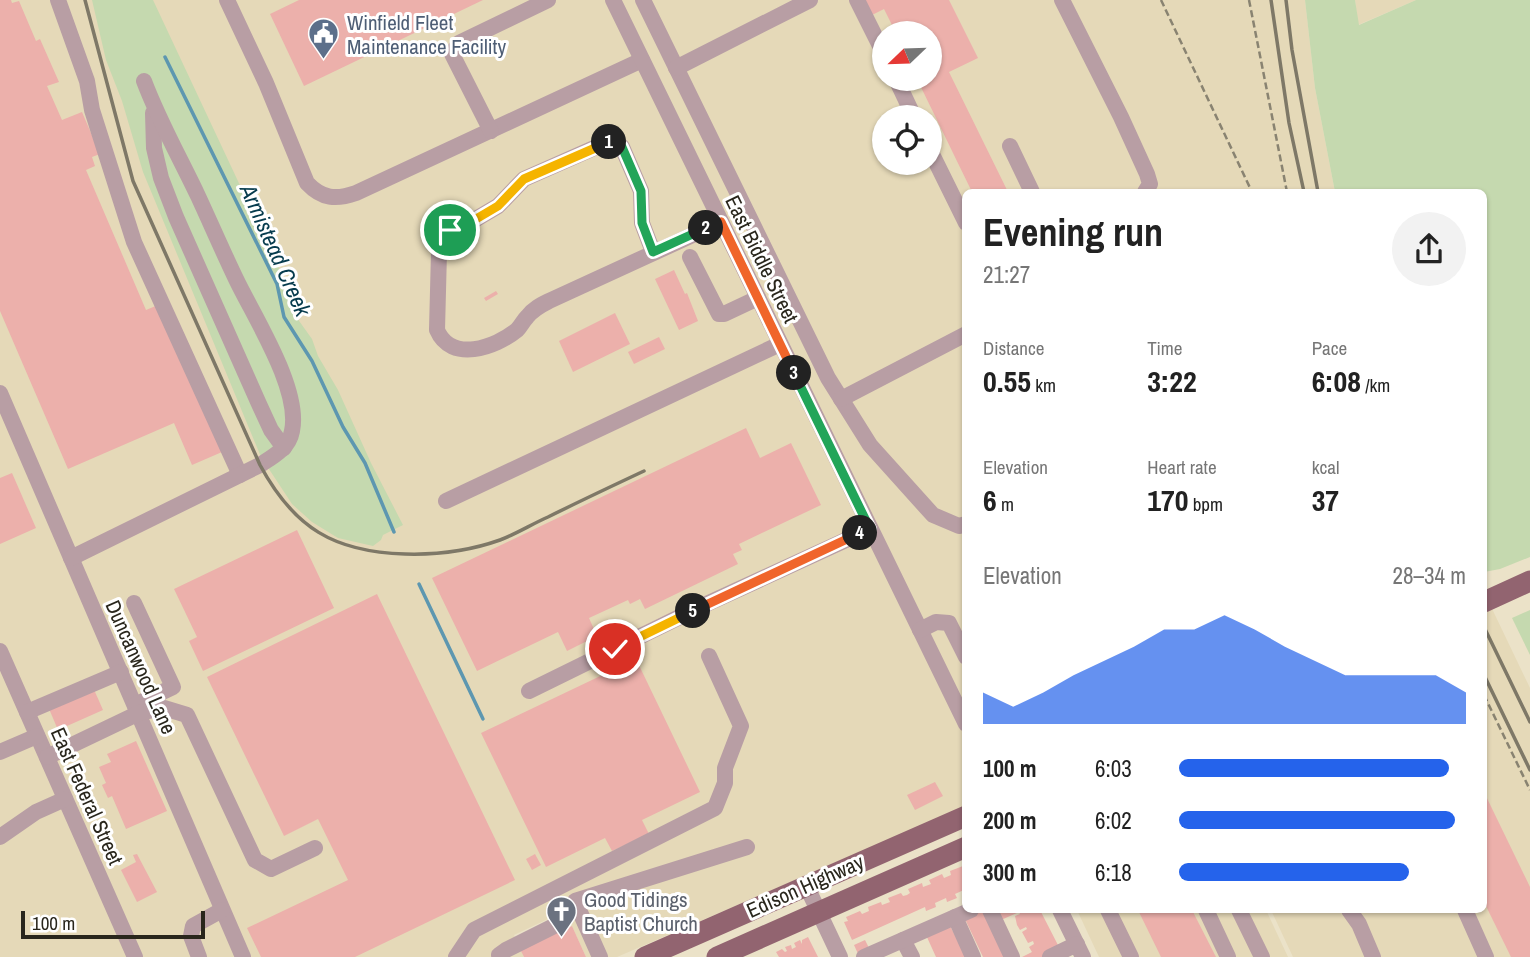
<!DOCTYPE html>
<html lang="en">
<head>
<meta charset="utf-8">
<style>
  :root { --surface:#fff; --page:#f2f2f2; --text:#222; --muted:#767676; --accent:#2563eb }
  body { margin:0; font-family:"Archivo Narrow",sans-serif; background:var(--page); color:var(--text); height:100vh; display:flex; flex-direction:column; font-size:26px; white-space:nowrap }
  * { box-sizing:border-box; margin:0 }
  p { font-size:23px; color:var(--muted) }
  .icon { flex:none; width:38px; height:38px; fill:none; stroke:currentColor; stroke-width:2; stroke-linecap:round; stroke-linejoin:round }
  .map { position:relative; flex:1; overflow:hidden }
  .sheet { position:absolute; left:962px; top:189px; width:525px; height:724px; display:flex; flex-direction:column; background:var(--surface); border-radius:10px; box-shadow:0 2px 5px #0004 }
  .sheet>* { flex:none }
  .needle { width:46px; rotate:247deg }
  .tools { position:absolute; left:872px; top:21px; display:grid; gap:14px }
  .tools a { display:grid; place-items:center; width:70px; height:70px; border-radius:50%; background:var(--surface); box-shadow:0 2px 5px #0004; font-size:35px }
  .scale { position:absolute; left:21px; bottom:18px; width:184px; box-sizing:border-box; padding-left:7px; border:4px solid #29261c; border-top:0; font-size:19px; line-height:24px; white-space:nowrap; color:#29261c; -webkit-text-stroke:5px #fff; paint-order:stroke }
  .pin { position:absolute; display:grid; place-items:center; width:60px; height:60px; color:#fff; margin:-30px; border:4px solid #fff; border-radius:50%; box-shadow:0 2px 7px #0007 }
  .km { position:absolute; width:35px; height:35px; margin:-18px; border-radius:50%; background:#222; color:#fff; font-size:19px; line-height:35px; text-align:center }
  .round { display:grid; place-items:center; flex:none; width:74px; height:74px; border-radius:37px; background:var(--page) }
  .headline { display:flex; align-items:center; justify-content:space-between; height:119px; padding:0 21px }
  h1 { font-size:38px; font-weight:700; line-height:52px }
  .stats { display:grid; grid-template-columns:repeat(3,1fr); gap:10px; height:119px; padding:7px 21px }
  .stats div { display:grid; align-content:center }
  .stats b { font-size:30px; font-weight:700 }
  .stats small { font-size:19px; font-weight:400 }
  .stats p { font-size:19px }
  .chart { height:196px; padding:14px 21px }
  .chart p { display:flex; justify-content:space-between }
  .chart svg { width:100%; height:126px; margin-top:7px; fill:var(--accent); opacity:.7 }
  ul { padding:0 21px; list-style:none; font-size:23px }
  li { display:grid; grid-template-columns:112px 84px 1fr; align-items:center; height:52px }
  li i { height:18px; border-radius:9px; background:var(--accent) }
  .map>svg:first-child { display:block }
  .built { fill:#e5d9b8; fill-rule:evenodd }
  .green { fill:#c5d9af }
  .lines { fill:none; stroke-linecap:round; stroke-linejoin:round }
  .stream { stroke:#5d97b0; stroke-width:3.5 }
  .building { fill:#ecb0ab }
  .path { stroke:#898371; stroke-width:2.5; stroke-dasharray:7 3.5; stroke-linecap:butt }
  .minor { stroke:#b89ea4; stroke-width:16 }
  .major { stroke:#926470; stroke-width:21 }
  .rail { stroke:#7e7867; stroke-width:3.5 }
  .split-1-casing { stroke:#fff; stroke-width:14 }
  .split-2-casing { stroke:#fff; stroke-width:14 }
  .split-3-casing { stroke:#fff; stroke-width:14 }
  .split-4-casing { stroke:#fff; stroke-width:14 }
  .split-5-casing { stroke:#fff; stroke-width:14 }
  .split-6-casing { stroke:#fff; stroke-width:14 }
  .split-1 { stroke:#f5b400; stroke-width:9 }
  .split-2 { stroke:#22a559; stroke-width:9 }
  .split-3 { stroke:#f0652b; stroke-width:9 }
  .split-4 { stroke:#22a559; stroke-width:9 }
  .split-5 { stroke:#f0652b; stroke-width:9 }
  .split-6 { stroke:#f5b400; stroke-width:9 }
  .labels { text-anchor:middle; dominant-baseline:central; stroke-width:6; stroke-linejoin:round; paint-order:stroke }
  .service-label { font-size:21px; fill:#4e5e75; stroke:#fff; text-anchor:start }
  .street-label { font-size:21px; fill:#29261c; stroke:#fff }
  .worship-label { font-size:21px; fill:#5b616d; stroke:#fff; text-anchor:start }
  .water-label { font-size:23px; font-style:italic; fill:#063b4d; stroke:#fff }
</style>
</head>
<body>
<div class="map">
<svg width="1530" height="957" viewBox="0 0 1530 957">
  <rect width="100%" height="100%" fill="#ebe2c8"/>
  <!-- built -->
  <g class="built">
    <path d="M0,0H1305L1315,88L1335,192H966V806L617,957H586L565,911L514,935L524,957H0ZM884,33H929V79H884ZM884,117H929V163H884Z"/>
    <polygon points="1355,0 1416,0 1358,25"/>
    <polygon points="1484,592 1530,688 1530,957 1293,957 1271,910 1484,910"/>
    <polygon points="1077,910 1266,910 1288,957 1099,957"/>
  </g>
  <!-- green -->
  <g class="green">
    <polygon points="92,0 153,0 282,275 290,295 292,311 312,339 318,356 338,390 371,463 403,525 383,535 381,540 373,546 338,538 312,522 292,504 261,457 143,172 122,101 106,60"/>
    <polygon points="1305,0 1355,0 1359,25 1416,0 1530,0 1530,557 1500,569 1484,572 1484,192 1335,192 1315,88"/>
    <polygon points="1530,610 1530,655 1512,618"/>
  </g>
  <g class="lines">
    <!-- stream -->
    <g class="stream">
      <polyline points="165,57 277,284 284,317 312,361 343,427 365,463 394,532"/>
      <polyline points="419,584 483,719"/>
    </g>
  </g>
  <!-- building -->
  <g class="building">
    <polygon points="0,0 11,0 12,3 19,1 36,41 40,39 59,82 47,86 62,120 82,112 100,154 92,157 95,166 86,170 146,310 158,305 222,452 192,465 174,423 68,469 0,311"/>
    <polygon points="299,0 483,0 304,86 270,14"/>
    <polygon points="865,0 949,0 978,58 949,72 1008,192 972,192 917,79 929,79 929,33 896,33 884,9 872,15"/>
    <polygon points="674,270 685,294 687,293 698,321 679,330 655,279"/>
    <polygon points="496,291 498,294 486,301 484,298"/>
    <polygon points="615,313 630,344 573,372 559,341"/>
    <polygon points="659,337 665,349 634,364 628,352"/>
    <polygon points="746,428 760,458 791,443 821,505 739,544 742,550 733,554 738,564 645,609 640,599 630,604 628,600 589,618 597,636 567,651 558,632 477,671 432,578"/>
    <polygon points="12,473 36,528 0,544 0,478"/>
    <polygon points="297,530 334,608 203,671 189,641 197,637 174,589"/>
    <polygon points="377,594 515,880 355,957 261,957 247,928 348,880 318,819 284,836 207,677"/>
    <polygon points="636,659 700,792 642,820 649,834 612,851 605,838 546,867 481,733"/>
    <polygon points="92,685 103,710 58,730 47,704"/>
    <polygon points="136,741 167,811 126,829 112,796 108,798 102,785 106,783 99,767 111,762 107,754"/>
    <polygon points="935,782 943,796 915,810 907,795"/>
    <polygon points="1484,792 1530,887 1530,957 1511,957 1484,902"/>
    <polygon points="137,854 157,892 137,902 121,870 136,862 133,855"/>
    <polygon points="535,854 541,865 532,870 526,859"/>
    <polygon points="963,866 966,868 966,889 955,894 957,898 947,902 946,898 935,903 936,907 926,911 925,907 852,940 844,922 848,921 846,917 860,911 862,914 869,911 868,907 881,902 882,905 890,902 888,898 901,893 903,896 907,895 910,893 908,889 922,883 923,887 931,884 929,880 942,874 944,878 951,875 950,871"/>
    <polygon points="980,910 983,910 1006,957 983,957 964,917"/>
    <polygon points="1002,910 1040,910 1060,949 1044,957 1022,957 1032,952 1029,947 1034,944 1033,941 1028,943 1022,932 1027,929 1026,927 1020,930 1017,925 1015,916 1020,914 1019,912 1001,920 997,912"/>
    <polygon points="1138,910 1192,910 1216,957 1161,957"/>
    <polygon points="949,924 966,957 936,957 926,935"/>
    <polygon points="572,926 586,957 524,957 520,949"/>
    <polygon points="808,937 818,957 779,957 776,952 782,949 785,952 787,951 785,947 791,945 792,949 796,947 794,943 800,940 802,944 802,940"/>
    <polygon points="865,940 870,950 859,956 854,945"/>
  </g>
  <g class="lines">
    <!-- path -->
    <g class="path">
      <polyline points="1161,0 1252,192"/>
      <polyline points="1249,0 1287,192"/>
      <polyline points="1484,695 1530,790"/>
    </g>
    <!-- minor -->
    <g class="minor">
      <polyline points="58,0 87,81 92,110 134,242 240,475"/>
      <path d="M227,0L266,83L307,183C322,199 336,200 356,193L642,60"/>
      <polyline points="613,0 966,724"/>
      <polyline points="643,0 828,378 870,445 933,515 959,526 966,524"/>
      <polyline points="857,0 884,54"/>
      <polyline points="1062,0 1121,117 1147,174 1150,184 1145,192"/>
      <polyline points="676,68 810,0"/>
      <polyline points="896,79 914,117"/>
      <polyline points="153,113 154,148 161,178 176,217 259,404 271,430 284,448"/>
      <polyline points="491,131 452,54 459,43 548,0"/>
      <polyline points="1010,146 1032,192"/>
      <polyline points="929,148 966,223"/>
      <path d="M653,252L642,223L641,191L622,147C615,140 611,141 603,144L524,179L498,206L476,219L450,230L442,237L439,252L437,330C451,363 495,348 517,330C521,326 523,321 527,317C533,309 541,305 549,301L721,222"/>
      <polyline points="690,257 719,314 724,314 758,298"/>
      <polyline points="0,393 243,957"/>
      <polyline points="841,399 966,334"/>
      <polyline points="446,501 780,344"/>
      <path d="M71,558L260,465C274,456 289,448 292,431C301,389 254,317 236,279C223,252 211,224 198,196C180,158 159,121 144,81"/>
      <polyline points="134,603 173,687 135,705"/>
      <polyline points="920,630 936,622 949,623 966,657"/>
      <polyline points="0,651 135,957"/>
      <polyline points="529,691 702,606 870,529"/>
      <polyline points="27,712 121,672"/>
      <polyline points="0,752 37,736"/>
      <polyline points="47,757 139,713 164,708 187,715 255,860 271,869 315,848"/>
      <polyline points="0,837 36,812 65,799"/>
      <polyline points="806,885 840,957"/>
      <polyline points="990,910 1012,957"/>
      <polyline points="1060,910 1083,957"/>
      <polyline points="1108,910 1131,957"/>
      <polyline points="1206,910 1228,957"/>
      <polyline points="1239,910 1262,957"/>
      <polyline points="1349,910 1359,924 1373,957"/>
      <polyline points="1465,910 1486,957"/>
      <polyline points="955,917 973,957"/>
      <polyline points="903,940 912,957"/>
      <polyline points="199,957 191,936 193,926 222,910"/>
      <polyline points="456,957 474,930 715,808 725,783 725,768 741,726 709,656"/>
      <polyline points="500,957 499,955 506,950 558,924"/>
      <polyline points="600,957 575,901 747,847"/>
      <polyline points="864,957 971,910"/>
      <polyline points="1050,957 1077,944"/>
    </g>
    <!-- major -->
    <g class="major">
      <polyline points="1484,602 1530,581"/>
      <polyline points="645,957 966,816"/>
      <polyline points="717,957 966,847"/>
    </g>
    <!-- rail -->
    <g class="rail">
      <path d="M85,0L133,181L260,465C294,528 334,552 405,554C438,555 469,551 500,540C516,534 532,524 548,517C580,501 612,486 644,471"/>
      <polyline points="1271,0 1289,123 1304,192"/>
      <polyline points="1286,0 1292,50 1318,192"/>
      <polyline points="1484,627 1530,722"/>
      <polyline points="1484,675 1530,770"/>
    </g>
  </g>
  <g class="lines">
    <defs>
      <polyline id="split-1" points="450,230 476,219 498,206 524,179 609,142"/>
      <polyline id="split-2" points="609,142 617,142 622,147 641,191 642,223 653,252 706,228"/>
      <polyline id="split-3" points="706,228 721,222 794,373"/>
      <polyline id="split-4" points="794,373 870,529 860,533"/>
      <polyline id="split-5" points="693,611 860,533"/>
      <polyline id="split-6" points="615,649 693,611"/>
    </defs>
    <!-- split-1 casing -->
    <use href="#split-1" class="split-1-casing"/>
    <!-- split-2 casing -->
    <use href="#split-2" class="split-2-casing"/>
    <!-- split-3 casing -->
    <use href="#split-3" class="split-3-casing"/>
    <!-- split-4 casing -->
    <use href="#split-4" class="split-4-casing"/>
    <!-- split-5 casing -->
    <use href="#split-5" class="split-5-casing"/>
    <!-- split-6 casing -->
    <use href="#split-6" class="split-6-casing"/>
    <!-- split-1 -->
    <use href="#split-1" class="split-1"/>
    <!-- split-2 -->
    <use href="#split-2" class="split-2"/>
    <!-- split-3 -->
    <use href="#split-3" class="split-3"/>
    <!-- split-4 -->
    <use href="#split-4" class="split-4"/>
    <!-- split-5 -->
    <use href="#split-5" class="split-5"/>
    <!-- split-6 -->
    <use href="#split-6" class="split-6"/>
  </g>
  <!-- icons -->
  <defs>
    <symbol id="civic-pin" viewBox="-11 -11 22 30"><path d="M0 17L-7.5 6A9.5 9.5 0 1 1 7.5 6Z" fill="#5c6f8a" stroke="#fff"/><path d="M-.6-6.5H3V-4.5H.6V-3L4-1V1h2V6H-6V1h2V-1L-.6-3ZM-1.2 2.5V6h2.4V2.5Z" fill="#fff"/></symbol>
    <symbol id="church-pin" viewBox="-11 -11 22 30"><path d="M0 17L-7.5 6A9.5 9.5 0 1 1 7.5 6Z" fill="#6b7280" stroke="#fff"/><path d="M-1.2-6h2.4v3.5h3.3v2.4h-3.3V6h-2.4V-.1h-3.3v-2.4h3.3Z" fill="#fff"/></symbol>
  </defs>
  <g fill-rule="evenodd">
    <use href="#civic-pin" x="306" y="16" width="35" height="47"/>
    <use href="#church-pin" x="544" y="894" width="35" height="47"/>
  </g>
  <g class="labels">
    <!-- service labels -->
    <g class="service-label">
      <text x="347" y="22">Winfield Fleet<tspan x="347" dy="24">Maintenance Facility</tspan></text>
    </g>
    <!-- street labels -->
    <g class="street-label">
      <text transform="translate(762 259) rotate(64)">East Biddle Street</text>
      <text transform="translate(141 667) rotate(66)">Duncanwood Lane</text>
      <text transform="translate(87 796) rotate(66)">East Federal Street</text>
      <text transform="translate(805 886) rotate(-24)">Edison Highway</text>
    </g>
    <!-- worship labels -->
    <g class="worship-label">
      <text x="584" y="899">Good Tidings<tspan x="584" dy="24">Baptist Church</tspan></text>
    </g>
    <!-- water labels -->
    <g class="water-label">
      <text transform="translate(276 250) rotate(66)">Armistead Creek</text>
    </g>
  </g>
</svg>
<div class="tools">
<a><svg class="needle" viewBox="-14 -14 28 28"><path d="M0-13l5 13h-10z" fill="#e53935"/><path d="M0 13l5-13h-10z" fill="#767676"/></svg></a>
<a><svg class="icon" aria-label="locate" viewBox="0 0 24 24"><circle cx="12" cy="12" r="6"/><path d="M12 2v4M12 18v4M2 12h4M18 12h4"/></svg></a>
</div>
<div class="scale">100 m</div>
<div class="pin" style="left:450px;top:230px;background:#1e9e55"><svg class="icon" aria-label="arrive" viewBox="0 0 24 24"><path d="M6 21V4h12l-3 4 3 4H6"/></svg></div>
<div class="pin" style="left:615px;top:649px;background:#d93025"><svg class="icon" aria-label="check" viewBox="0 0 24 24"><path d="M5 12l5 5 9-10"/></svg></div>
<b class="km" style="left:609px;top:142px">1</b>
<b class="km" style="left:706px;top:228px">2</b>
<b class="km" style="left:794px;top:373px">3</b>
<b class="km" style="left:860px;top:533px">4</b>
<b class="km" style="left:693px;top:611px">5</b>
<section class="sheet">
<div class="headline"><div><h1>Evening run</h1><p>21:27</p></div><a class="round"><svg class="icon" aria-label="share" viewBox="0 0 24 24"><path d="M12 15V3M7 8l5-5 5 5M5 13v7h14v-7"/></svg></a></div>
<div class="stats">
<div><p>Distance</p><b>0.55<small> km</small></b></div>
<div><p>Time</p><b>3:22</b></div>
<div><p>Pace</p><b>6:08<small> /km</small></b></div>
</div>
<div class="stats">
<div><p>Elevation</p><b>6<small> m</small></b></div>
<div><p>Heart rate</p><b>170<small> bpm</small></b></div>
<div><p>kcal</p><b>37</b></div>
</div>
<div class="chart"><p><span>Elevation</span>28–34 m</p>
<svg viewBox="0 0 160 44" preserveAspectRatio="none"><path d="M0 44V33L10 38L20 33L30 27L40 22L50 17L60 11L70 11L80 6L90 11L100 17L110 22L120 27L130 27L140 27L150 27L160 33V44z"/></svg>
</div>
<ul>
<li><b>100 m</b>6:03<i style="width:94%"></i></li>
<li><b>200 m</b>6:02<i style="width:96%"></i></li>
<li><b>300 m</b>6:18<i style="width:80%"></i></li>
</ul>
</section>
</div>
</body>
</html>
